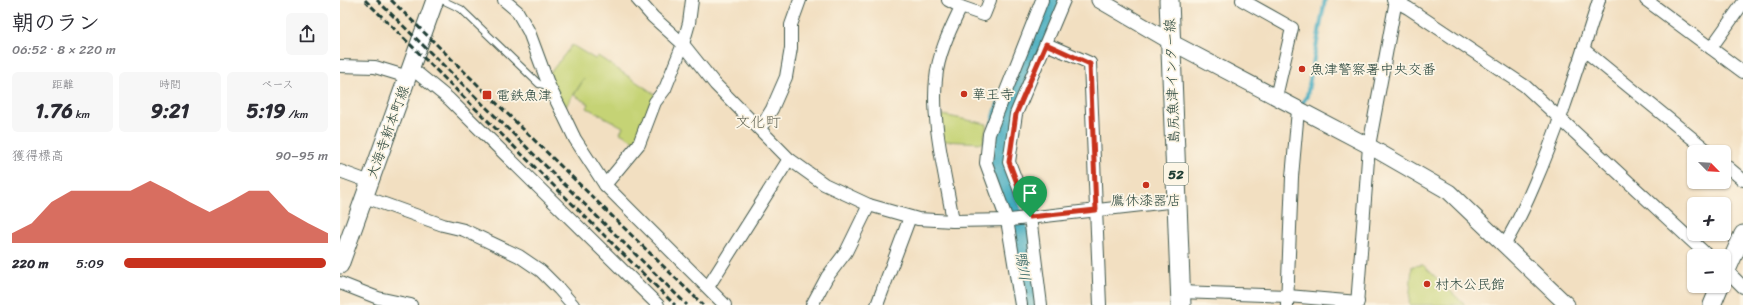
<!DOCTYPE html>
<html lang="ja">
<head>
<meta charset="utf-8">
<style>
  :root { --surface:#fff; --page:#f7f7f7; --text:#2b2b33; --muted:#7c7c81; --accent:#c8321e }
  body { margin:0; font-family:Sriracha,"Klee One",sans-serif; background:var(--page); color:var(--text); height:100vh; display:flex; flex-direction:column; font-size:15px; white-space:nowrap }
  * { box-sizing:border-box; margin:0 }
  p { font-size:13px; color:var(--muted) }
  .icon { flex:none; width:22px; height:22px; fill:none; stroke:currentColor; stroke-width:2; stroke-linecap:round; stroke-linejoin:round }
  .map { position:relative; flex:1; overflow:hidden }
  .drawer { display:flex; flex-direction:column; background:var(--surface); width:340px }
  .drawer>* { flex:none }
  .needle { width:26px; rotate:114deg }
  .buttons { position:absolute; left:1347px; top:145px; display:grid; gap:8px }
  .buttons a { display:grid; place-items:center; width:44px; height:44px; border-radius:6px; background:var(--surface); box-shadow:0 1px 3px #0004; font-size:20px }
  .pin { position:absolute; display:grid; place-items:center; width:34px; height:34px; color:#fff; margin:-41px -17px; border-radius:50% 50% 50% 0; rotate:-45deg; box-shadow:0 0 4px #0007 }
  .pin .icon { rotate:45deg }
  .round { display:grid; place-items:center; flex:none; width:42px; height:42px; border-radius:6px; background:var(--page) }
  .headline { display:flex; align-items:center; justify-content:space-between; height:68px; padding:0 12px }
  h1 { font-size:22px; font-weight:700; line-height:30px }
  .figures { display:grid; grid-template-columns:repeat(3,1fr); gap:6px; height:68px; padding:4px 12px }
  .figures div { display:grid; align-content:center; border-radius:6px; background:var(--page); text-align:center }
  .figures b { font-size:20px; font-weight:700 }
  .figures small { font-size:11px; font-weight:400 }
  .figures p { font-size:11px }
  .chart { height:112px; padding:8px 12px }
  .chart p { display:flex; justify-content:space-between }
  .chart svg { width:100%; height:72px; margin-top:4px; fill:var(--accent); opacity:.7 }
  ul { padding:0 12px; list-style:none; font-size:13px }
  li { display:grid; grid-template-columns:64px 48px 1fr; align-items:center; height:30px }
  li i { height:10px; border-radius:5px; background:var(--accent) }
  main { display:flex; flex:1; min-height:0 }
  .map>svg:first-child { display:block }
  .green { fill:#c5d375; stroke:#728854 }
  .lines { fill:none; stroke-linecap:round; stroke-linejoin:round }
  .stream { stroke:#3faabf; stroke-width:4 }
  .river { stroke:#3faabf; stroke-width:25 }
  .service-casing { stroke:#3f5549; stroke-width:8 }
  .minor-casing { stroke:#3f5549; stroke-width:14 }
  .tertiary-casing { stroke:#3f5549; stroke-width:17 }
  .secondary-casing { stroke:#3f5549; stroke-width:19 }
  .primary-casing { stroke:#3f5549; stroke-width:21 }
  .service { stroke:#fff; stroke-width:6 }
  .minor { stroke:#fff; stroke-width:12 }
  .tertiary { stroke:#fff; stroke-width:15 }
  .secondary { stroke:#fff; stroke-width:17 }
  .primary { stroke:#fff; stroke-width:19 }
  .rail { stroke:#1f3d34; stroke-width:3; stroke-dasharray:6 3; stroke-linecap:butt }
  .route-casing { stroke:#fff; stroke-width:8 }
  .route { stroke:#c8321e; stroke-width:5 }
  .poi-dot { fill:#c8321e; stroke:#fcf5e5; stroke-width:1.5 }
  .labels { text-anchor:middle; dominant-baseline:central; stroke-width:3.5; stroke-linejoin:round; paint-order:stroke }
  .shield { fill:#fcf5e5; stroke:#617469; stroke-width:1 }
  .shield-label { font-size:13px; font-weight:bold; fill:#1f3d34 }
  .poi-label { font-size:14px; fill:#1f3d34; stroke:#fcf5e5; text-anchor:start }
  .street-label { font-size:14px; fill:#1f3d34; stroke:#fcf5e5 }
  .neighbourhood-label { font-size:15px; fill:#646758; stroke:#fcf5e5 }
  .water-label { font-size:15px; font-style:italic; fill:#295e5e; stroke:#fcf5e5 }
</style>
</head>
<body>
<main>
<section class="drawer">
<div class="headline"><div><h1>朝のラン</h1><p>06:52 · 8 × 220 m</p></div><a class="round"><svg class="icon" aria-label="share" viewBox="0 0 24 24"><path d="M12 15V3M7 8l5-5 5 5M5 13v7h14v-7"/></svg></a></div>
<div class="figures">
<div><p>距離</p><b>1.76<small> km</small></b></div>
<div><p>時間</p><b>9:21</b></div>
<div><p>ペース</p><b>5:19<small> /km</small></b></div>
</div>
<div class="chart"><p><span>獲得標高</span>90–95 m</p>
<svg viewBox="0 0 160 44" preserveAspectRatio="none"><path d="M0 44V38L10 32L20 19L30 12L40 12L50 12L60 12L70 6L80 12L90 19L100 25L110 19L120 12L130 12L140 25L150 32L160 38V44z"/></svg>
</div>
<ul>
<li><b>220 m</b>5:09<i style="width:99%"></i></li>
</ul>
</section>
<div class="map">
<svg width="1403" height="305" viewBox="0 0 1403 305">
  <rect width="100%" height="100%" fill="#fcf5e5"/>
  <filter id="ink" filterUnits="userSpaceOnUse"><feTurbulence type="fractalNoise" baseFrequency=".025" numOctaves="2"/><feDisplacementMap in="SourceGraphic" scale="8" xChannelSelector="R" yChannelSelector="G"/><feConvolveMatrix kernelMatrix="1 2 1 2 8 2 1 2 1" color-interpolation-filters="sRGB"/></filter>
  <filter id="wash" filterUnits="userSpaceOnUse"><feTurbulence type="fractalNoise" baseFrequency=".012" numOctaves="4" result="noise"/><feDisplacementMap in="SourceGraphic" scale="16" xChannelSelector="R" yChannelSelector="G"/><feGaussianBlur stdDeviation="0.9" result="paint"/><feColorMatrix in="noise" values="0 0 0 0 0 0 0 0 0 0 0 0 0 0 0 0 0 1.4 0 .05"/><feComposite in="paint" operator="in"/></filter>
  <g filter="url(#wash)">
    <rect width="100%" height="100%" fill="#f2dfc1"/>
    <!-- green -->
    <g class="green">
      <polygon points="232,45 255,59 258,56 319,97 299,144 280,133 283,127 247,108 249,104 234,95 244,79 222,112 206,78"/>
      <polygon points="598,114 647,124 643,143 603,141"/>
      <polygon points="1083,265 1125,305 1069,305 1072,266"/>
    </g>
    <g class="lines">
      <!-- stream -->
      <polyline class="stream" points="960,106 967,96 985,0"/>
      <!-- river -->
      <polyline class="river" points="689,305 678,236 655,170 657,144 667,110 711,0"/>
    </g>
  </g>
  <g filter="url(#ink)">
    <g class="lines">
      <defs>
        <polyline id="service" points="102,0 121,9 199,84 209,86"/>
        <g id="minor">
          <polyline points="164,0 177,11 189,32 209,86 222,112 235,139 265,185 385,305"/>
          <polyline points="298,0 313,17 343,44 375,84 449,159 484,184 529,205 578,219 613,221 670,220 837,201"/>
          <path d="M608,0L621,7C610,30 598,54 596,79C591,122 606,177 613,221"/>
          <polyline points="902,0 952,28 936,97"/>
          <polyline points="1053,0 1068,8 1185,86 1368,256"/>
          <polyline points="1306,0 1403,72"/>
          <polyline points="621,7 644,15 650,0"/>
          <polyline points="706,44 750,63 760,305"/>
          <polyline points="1371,48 1403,3"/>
          <polyline points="1243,49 1369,152"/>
          <polyline points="0,66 35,67 68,77"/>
          <polyline points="71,68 109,99 318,305"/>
          <polyline points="420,129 432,109 446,77 451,48 451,25 460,0"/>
          <polyline points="1384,164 1403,180"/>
          <polyline points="0,171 30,182"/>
          <polyline points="265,185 299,144 315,102 325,89 343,44 349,23 352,0"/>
          <polyline points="25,197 103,225 124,230 179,256 201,271 219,289 233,305"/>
          <path d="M1164,245C1176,226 1185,206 1194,185C1220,125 1239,62 1259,0"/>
          <polyline points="1384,268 1403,287"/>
          <polyline points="0,283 38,298 71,305"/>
          <polyline points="368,287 449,159"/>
          <polyline points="840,292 948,296 1018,302"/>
          <polyline points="472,305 487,277 506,252 529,205"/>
          <polyline points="537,305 570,217"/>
          <polyline points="681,305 667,220 646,163 649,134 702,0"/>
          <polyline points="701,305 690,217 669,162 676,114 724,0"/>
          <polyline points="947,305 952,177 958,110"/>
          <polyline points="1017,305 1029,146 1056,0"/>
        </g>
        <polyline id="tertiary" points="759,0 831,42 1029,146 1109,192 1227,305"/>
        <g id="secondary">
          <polyline points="0,265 95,0"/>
          <polyline points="1384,277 1403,234"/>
          <polyline points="1372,305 1380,286"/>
        </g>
        <polyline id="primary" points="829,0 841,305"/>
      </defs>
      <!-- service casing -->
      <use href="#service" class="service-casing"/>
      <!-- minor casing -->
      <use href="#minor" class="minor-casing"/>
      <!-- tertiary casing -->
      <use href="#tertiary" class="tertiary-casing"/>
      <!-- secondary casing -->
      <use href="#secondary" class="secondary-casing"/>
      <!-- primary casing -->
      <use href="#primary" class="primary-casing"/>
      <!-- service -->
      <use href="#service" class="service"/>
      <!-- minor -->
      <use href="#minor" class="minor"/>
      <!-- tertiary -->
      <use href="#tertiary" class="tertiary"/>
      <!-- secondary -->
      <use href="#secondary" class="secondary"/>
      <!-- primary -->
      <use href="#primary" class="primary"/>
      <!-- rail -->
      <g class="rail">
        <polyline points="25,0 335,305"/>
        <polyline points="37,0 347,305"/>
        <polyline points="51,0 363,305"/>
      </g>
    </g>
  </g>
  <g class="lines" filter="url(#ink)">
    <defs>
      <polygon id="route" points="706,44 750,64 756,210 690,217 669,162 676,114"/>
    </defs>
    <!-- route casing -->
    <use href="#route" class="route-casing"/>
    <!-- route -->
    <use href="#route" class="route"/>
  </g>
  <!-- markers -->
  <g class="poi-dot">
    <circle cx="962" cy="69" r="4"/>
    <circle cx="624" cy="94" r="4"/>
    <rect x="142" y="90" width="10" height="10" rx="2"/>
    <circle cx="806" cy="185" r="4"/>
    <circle cx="1087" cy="284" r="4"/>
  </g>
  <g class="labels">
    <!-- shield labels -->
    <rect class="shield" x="824" y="163" width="24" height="22" rx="3"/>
    <g class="shield-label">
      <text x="836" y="174">52</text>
    </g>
    <!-- poi labels -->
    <g class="poi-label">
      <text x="970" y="69">魚津警察署中央交番</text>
      <text x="632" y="94">華王寺</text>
      <text x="156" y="95">電鉄魚津</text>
      <text x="806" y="200" text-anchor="middle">鷹休漆器店</text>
      <text x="1095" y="284">村木公民館</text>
    </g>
    <!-- street labels -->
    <g class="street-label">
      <text transform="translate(832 81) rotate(-92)">島尻魚津インター線</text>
      <text transform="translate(48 132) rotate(-70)">大海寺新本町線</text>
    </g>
    <!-- neighbourhood labels -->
    <g class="neighbourhood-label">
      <text x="418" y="122">文化町</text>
    </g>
    <!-- water labels -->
    <g class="water-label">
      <text transform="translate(683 266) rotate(81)">鴨川</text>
    </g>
  </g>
</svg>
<div class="buttons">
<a><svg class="needle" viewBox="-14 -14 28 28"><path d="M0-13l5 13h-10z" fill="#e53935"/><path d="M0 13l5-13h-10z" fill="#7c7c81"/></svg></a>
<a>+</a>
<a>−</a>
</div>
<div class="pin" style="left:690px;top:217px;background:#1e9e55"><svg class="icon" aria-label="arrive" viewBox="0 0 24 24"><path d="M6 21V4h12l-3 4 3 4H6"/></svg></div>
</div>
</main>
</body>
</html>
